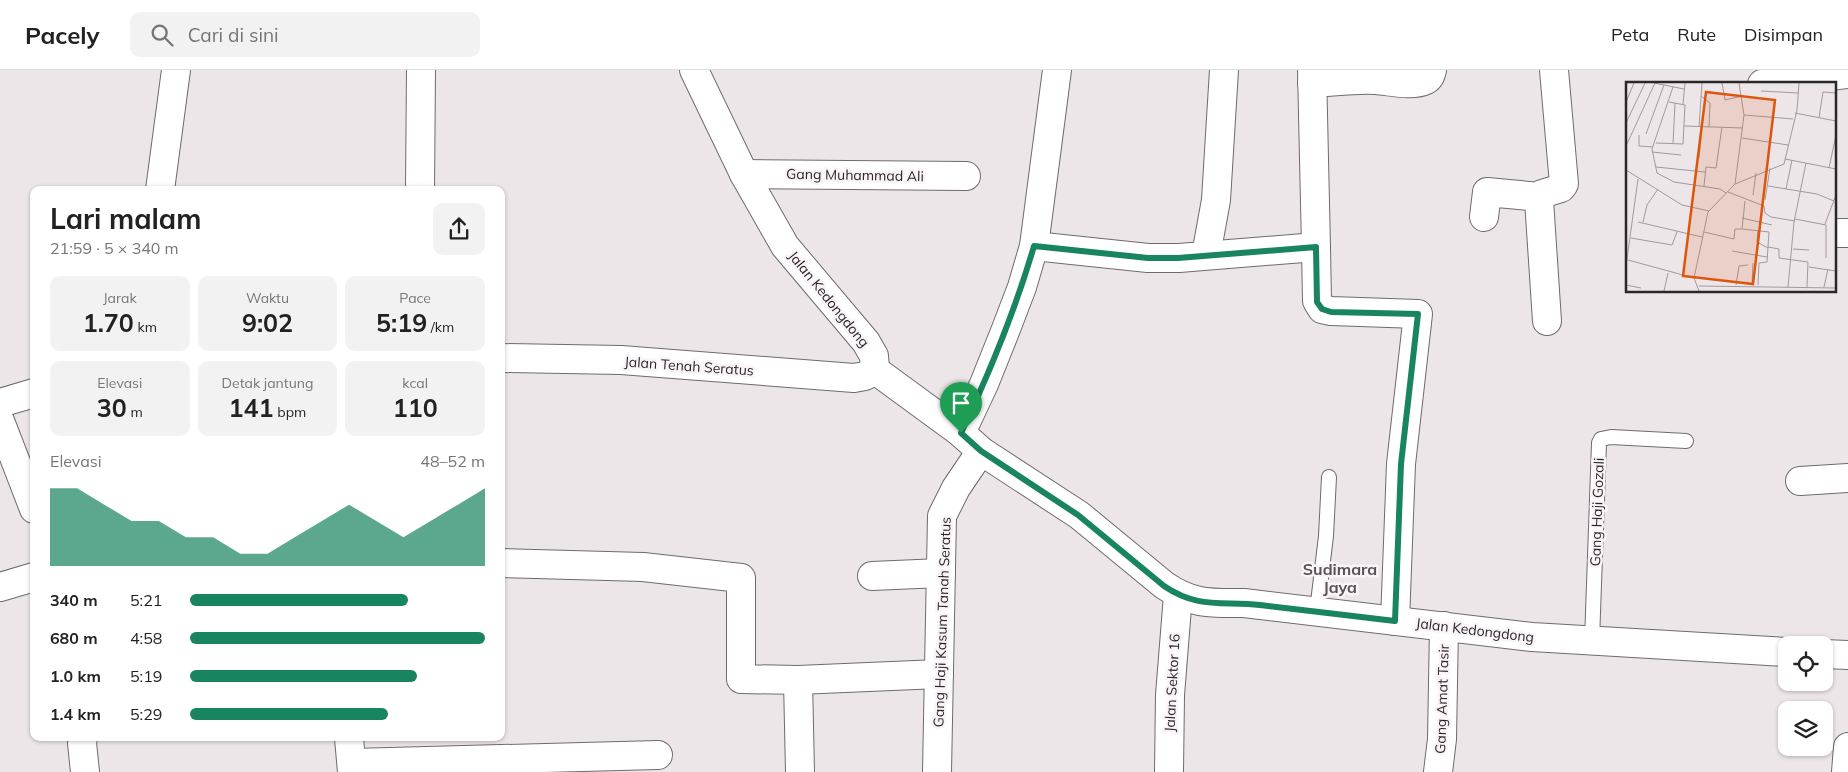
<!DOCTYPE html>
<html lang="id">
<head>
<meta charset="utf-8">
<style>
  :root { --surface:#fff; --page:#f2f2f2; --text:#222; --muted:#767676; --line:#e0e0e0; --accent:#188460 }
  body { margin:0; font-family:Mulish,sans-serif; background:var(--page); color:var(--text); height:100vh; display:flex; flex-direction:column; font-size:19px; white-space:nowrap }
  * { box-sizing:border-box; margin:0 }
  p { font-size:16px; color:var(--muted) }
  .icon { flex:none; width:28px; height:28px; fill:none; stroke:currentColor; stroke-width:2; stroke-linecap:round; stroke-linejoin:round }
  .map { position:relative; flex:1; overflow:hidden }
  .sheet { position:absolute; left:30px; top:116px; width:475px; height:555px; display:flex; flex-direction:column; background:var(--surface); border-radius:10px; box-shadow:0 1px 4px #0004 }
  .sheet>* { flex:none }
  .buttons { position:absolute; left:1778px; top:566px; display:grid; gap:10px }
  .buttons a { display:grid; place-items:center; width:55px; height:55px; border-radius:10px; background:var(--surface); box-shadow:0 1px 4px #0004; font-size:25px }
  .pin { position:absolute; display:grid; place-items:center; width:42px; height:42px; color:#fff; margin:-51px -21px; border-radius:50% 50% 50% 0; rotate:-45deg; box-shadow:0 0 5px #0007 }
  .pin .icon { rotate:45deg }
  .round { display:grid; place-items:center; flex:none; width:52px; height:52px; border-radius:10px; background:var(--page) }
  .head { display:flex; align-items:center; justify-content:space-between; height:85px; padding:0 20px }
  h1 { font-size:28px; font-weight:700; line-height:38px }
  .metrics { display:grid; grid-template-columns:repeat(3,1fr); gap:8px; height:85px; padding:5px 20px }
  .metrics div { display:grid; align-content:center; border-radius:10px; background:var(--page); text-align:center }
  .metrics b { font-size:25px; font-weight:700 }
  .metrics small { font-size:14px; font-weight:400 }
  .metrics p { font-size:14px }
  .chart { height:140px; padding:10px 20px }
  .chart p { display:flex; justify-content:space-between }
  .chart svg { width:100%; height:90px; margin-top:5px; fill:var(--accent); opacity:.7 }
  ul { padding:0 20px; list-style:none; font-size:16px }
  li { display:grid; grid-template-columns:80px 60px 1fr; align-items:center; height:38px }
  li i { height:12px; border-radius:6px; background:var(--accent) }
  header { display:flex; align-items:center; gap:30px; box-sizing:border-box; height:70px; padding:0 25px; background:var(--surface); border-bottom:1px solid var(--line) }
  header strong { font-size:24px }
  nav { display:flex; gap:28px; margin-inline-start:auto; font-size:18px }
  .search { width:350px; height:45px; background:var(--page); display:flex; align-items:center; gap:12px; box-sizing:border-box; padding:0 18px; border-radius:10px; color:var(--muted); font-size:19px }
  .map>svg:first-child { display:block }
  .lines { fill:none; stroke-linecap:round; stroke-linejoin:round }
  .service-casing { stroke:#706a6d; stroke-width:16 }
  .minor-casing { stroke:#706a6d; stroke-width:30 }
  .service { stroke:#fff; stroke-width:14 }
  .minor { stroke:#fff; stroke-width:28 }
  .route-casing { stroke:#fff; stroke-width:10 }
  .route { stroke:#188460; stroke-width:6 }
  .labels { text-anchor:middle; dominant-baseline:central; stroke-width:5; stroke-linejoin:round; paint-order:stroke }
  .street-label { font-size:14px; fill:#2a2729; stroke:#faf3f7 }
  .quarter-label { font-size:16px; font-weight:bold; fill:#595356; stroke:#faf3f7 }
  .inset-road { fill:none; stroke:#9f9a9c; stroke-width:1 }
  .view { fill:#de560d; fill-opacity:0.15; stroke:#de560d; stroke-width:2.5 }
  .inset-edge { fill:none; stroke:#2a2729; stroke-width:2.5 }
</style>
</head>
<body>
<header>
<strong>Pacely</strong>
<div class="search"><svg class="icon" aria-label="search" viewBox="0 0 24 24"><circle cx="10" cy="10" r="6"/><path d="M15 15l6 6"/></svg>Cari di sini</div>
<nav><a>Peta</a><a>Rute</a><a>Disimpan</a></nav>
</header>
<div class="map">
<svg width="1848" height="702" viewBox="0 0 1848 702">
  <rect width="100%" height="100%" fill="#ede6e9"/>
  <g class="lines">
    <defs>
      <g id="service">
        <polyline points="1317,541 1326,466 1329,407"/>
        <polyline points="1592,571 1599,373 1601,369 1611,367 1686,371"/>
      </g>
      <g id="minor">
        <polyline points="694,0 744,104 785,176 866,272 874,286 875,300"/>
        <path d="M1312,13C1333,12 1354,9 1375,10C1391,11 1412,17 1426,10C1430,8 1431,4 1432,0"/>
        <polyline points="1762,14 1848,4"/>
        <polyline points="744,104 966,106"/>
        <polyline points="160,120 176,0"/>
        <polyline points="420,120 421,0"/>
        <polyline points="1484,147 1487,122 1540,127"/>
        <polyline points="1834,163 1848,163"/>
        <polyline points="1034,176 1148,188 1179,188 1316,177 1312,0"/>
        <polyline points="1316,177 1317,231 1322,239 1331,241 1418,244 1401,394 1395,551"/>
        <polyline points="1206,185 1216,130 1224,0"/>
        <polyline points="1547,251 1539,130 1542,124 1561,118 1564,114 1554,0"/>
        <polyline points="501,288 621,290 854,308 865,306 875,300"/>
        <path d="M875,300L961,363L981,381L1079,445L1164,515C1193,535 1211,533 1244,533L1532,567L1786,582"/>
        <polyline points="0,333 34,323"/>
        <polyline points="0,351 34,439"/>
        <polyline points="961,363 984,314 1006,259 1022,217 1034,176 1057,0"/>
        <polyline points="1800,411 1848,408"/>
        <polyline points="501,493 643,497 741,508 741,609 798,610 939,604"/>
        <polyline points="872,506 941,503"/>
        <polyline points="0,517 34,507"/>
        <polyline points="1824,584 1848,585"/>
        <polyline points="798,610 800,702"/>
        <polyline points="83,668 82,673 85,702"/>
        <polyline points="349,668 352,702"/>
        <polyline points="352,693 658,685"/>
        <polyline points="937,702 942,446 956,418 981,381"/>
        <polyline points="1169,702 1170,625 1178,525"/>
        <polyline points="1438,702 1442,669 1444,556"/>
        <polyline points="1846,702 1848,677"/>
      </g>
    </defs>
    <!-- service casing -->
    <use href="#service" class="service-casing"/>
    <!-- minor casing -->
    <use href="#minor" class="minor-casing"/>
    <!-- service -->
    <use href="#service" class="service"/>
    <!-- minor -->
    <use href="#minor" class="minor"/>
  </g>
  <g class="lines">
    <defs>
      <path id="route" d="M1034,176L1148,188H1178L1316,177L1317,232L1322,239L1331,242L1418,244L1401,394L1395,551C1350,546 1305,540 1260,535C1221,531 1198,539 1164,516L1078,445L981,381L961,363C990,302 1015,241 1034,176Z"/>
    </defs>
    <!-- route casing -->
    <use href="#route" class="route-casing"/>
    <!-- route -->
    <use href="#route" class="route"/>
  </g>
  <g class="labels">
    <!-- street labels -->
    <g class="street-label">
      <text transform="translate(855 105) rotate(1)">Gang Muhammad Ali</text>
      <text transform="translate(829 229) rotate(51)">Jalan Kedongdong</text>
      <text transform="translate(689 296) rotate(4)">Jalan Tenah Seratus</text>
      <text transform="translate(1597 442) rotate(-88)">Gang Haji Gozali</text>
      <text transform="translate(942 552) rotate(-88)">Gang Haji Kasum Tanah Seratus</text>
      <text transform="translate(1475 560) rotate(7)">Jalan Kedongdong</text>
      <text transform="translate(1172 613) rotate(-87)">Jalan Sektor 16</text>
      <text transform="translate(1442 629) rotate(-88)">Gang Amat Tasir</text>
    </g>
    <!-- quarter labels -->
    <g class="quarter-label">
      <text x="1340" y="499">Sudimara<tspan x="1340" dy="18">Jaya</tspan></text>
    </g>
  </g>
  <!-- overview -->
  <g transform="translate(1626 12)">
    <rect width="210" height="210" fill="#ede6e9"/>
    <path class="inset-road" d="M28,1L58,7M96,1L99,18L116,14M135,9L172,11M75,14L84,21L83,45M0,20L8,1M57,22L59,1M169,31L210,39M118,33L167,37M193,36L197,10L210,11M0,41L19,1M58,44L117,46M73,45L76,1M20,52L38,3M13,53V64L27,65M116,56L162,63M30,61L57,62L59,23L43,20M47,62L49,21M0,64L29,1M26,70L55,73M73,76L76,45M159,77L210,87M30,85L79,90M203,86L210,53M0,88L56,123L83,129M31,91L26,67L47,5M31,91L48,100L94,107L100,111M109,102L118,33L113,1M78,104L80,85L90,86L96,45M142,104L191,112L208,119M160,107L166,78M102,110L138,124L139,131L145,135L169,139M127,113L130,91M139,118L144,86M119,119L116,147L143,150L142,165L153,167V176L182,180L181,205M116,136L146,143M169,137L200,143V176M12,140L76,155M17,140L21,123L32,107M199,142L210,113M132,149L131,160L142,166M78,150L108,157L109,147H116M5,156L46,163L51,150M167,167L183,168M106,169L141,175M2,178L68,196M0,184L12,97M183,185L210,189M0,203L15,206M110,203L113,184L122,183M126,203L127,181M132,203L133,181L141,180L142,165M73,204L210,206M162,205L168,140L180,81M198,205L202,187M38,209L42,191M73,209L68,196L82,130L109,102L158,82L171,28L173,1"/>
    <path class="view" d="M80,10L149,18L127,202L57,194Z"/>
    <rect width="210" height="210" class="inset-edge"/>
  </g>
</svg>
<div class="buttons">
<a><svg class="icon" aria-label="locate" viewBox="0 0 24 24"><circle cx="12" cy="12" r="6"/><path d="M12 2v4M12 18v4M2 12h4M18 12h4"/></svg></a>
<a><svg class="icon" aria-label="layers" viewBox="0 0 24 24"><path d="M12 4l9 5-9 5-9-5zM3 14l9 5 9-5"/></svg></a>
</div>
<div class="pin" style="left:961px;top:363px;background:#1e9e55"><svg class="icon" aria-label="arrive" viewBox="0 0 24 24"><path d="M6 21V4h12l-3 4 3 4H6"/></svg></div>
<section class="sheet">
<div class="head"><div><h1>Lari malam</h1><p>21:59 · 5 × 340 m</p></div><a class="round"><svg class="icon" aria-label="share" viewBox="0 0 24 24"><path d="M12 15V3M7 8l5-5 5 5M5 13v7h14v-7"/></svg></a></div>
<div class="metrics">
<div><p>Jarak</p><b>1.70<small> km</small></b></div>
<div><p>Waktu</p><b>9:02</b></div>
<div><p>Pace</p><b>5:19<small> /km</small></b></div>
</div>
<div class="metrics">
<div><p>Elevasi</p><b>30<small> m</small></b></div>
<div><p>Detak jantung</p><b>141<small> bpm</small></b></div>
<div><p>kcal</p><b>110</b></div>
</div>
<div class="chart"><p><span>Elevasi</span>48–52 m</p>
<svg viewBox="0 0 160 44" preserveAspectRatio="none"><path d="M0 44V6L10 6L20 14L30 22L40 22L50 30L60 30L70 38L80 38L90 30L100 22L110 14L120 22L130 30L140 22L150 14L160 6V44z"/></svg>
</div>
<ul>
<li><b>340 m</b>5:21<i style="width:74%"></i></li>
<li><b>680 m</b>4:58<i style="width:100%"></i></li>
<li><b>1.0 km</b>5:19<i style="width:77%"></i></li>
<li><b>1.4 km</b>5:29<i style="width:67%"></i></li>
</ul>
</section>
</div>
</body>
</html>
